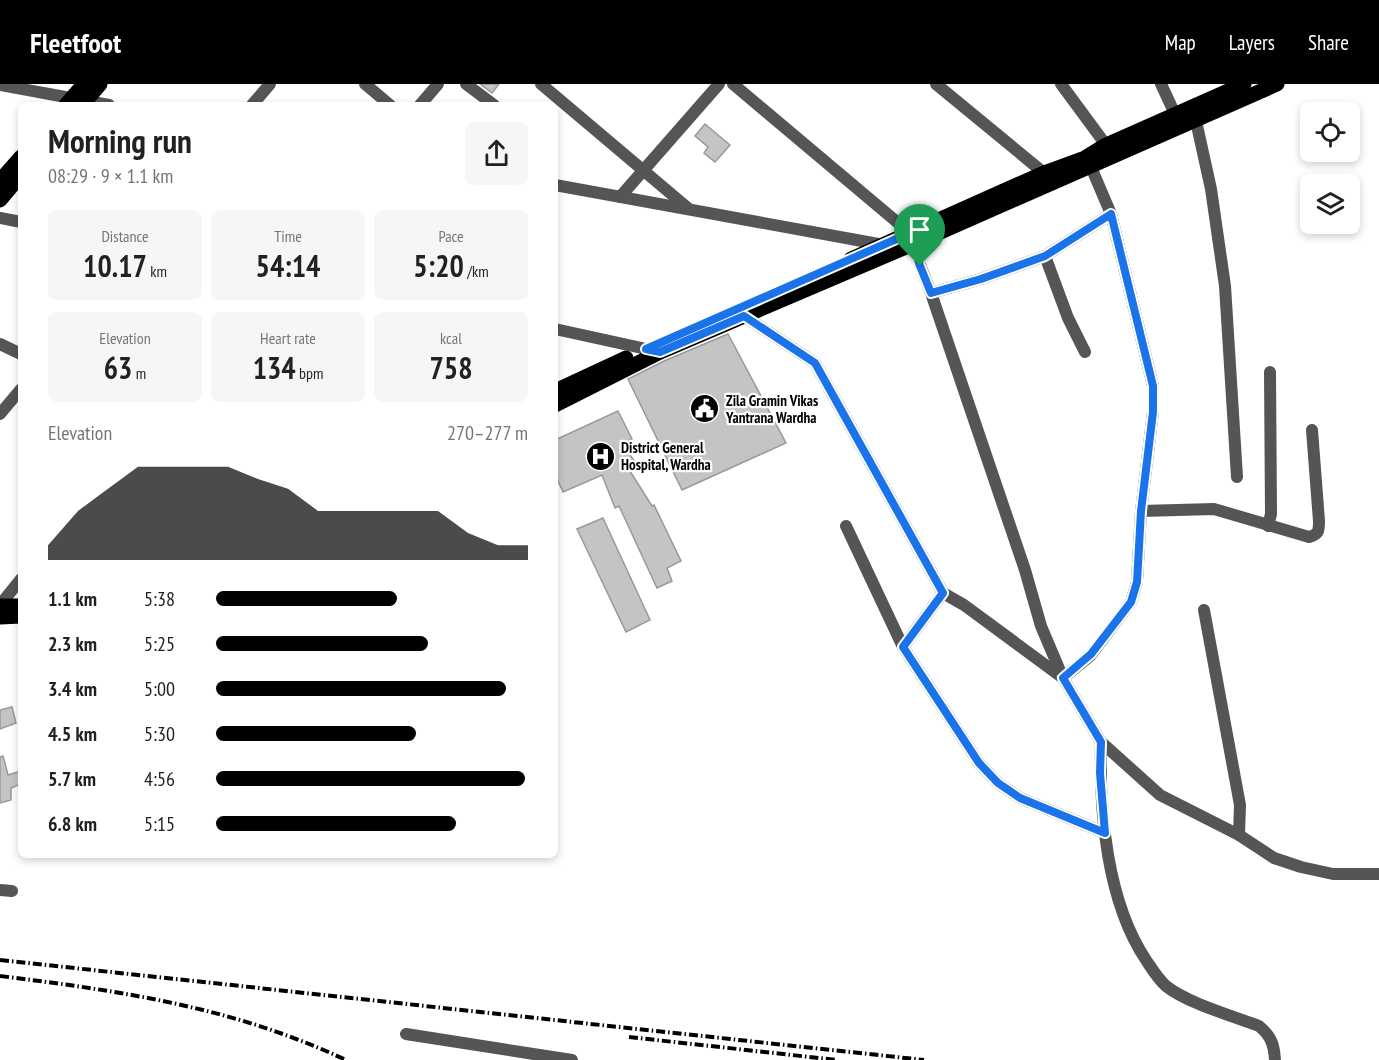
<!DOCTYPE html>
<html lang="en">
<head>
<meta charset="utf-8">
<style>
  :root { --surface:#fff; --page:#f6f6f6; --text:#202124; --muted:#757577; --accent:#000 }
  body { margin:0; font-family:"PT Sans Narrow",sans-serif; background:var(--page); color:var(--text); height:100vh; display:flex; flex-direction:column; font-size:22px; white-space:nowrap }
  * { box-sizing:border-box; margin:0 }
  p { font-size:20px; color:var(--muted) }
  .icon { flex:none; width:33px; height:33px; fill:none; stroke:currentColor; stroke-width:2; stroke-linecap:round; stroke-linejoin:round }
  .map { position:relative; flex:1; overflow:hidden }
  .sheet { position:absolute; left:18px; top:18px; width:540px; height:756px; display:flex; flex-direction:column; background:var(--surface); border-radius:9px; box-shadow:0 3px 9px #0003 }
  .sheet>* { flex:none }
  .controls { position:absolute; left:1300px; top:18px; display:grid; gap:12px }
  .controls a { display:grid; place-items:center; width:60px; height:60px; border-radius:9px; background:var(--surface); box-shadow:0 3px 9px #0003; font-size:30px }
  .pin { position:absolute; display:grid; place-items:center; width:51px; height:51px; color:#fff; margin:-62px -26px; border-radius:50% 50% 50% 0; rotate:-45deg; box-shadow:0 0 6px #0007 }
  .pin .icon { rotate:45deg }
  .round { display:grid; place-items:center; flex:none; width:63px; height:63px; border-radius:9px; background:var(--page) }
  .headline { display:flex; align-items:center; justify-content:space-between; height:102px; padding:0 30px }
  h1 { font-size:33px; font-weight:800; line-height:45px }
  .stats { display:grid; grid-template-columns:repeat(3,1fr); gap:9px; height:102px; padding:6px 30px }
  .stats div { display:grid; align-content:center; border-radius:9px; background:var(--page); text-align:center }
  .stats b { font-size:30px; font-weight:800 }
  .stats small { font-size:16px; font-weight:400 }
  .stats p { font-size:16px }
  .chart { height:168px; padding:12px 30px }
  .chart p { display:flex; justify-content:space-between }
  .chart svg { width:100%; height:108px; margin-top:6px; fill:var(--accent); opacity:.7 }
  ul { padding:0 30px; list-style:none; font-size:20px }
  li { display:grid; grid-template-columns:96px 72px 1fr; align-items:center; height:45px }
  li i { height:15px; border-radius:8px; background:var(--accent) }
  header { display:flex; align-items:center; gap:36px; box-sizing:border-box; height:84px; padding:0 30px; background:var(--accent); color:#fff }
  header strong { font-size:28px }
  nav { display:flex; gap:33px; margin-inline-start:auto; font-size:21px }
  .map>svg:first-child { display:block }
  .building { fill:#c4c4c4; stroke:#999; stroke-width:1.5 }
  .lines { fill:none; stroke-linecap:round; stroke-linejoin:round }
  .minor { stroke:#555; stroke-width:12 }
  .tertiary { stroke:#555; stroke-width:12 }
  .primary { stroke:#000; stroke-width:15 }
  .rail { stroke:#000; stroke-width:4; stroke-dasharray:9 3 1.5 3; stroke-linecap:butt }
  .route-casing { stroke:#fff; stroke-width:12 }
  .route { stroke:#1a73e8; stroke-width:8 }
  .labels { text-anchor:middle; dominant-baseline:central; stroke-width:4.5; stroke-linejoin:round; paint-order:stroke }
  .poi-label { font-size:15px; font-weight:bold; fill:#000; stroke:#fff; text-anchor:start }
</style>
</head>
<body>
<header>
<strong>Fleetfoot</strong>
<nav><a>Map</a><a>Layers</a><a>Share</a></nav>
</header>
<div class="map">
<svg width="1379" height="976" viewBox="0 0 1379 976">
  <rect width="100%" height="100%" fill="#fff"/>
  <!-- building -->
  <g class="building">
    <polygon points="480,0 499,0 492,9"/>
    <polygon points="705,40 730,61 715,78 704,69 708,63 695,52"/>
    <polygon points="728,250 786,359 682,406 628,295 664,277"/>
    <polygon points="618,327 632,355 622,360 636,379 628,384 652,422 654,421 681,477 667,484 672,497 657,504 619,422 615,424 602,391 563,408 555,390 555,356"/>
    <polygon points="603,434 650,536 626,548 577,445"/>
    <polygon points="12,623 16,639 0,645 0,626"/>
    <polygon points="3,672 8,691 21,687 21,700 11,704 11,716 0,719 0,673"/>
  </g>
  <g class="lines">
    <!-- minor -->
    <g class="minor">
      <polyline points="365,0 390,21"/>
      <polyline points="466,0 494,21"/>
      <polyline points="541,0 689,125"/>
      <polyline points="936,0 1044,89"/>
      <polyline points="1061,0 1106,61"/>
      <polyline points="1161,0 1175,30"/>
      <polyline points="0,1 109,21"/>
      <polyline points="252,21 270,0"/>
      <polyline points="1196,37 1211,105 1225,202 1237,393"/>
      <polyline points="555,101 884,161"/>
      <polyline points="620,113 719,0"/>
      <polyline points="0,134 21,138"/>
      <polyline points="1045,172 1068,234 1085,268"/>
      <polyline points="931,209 981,195 1045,172 1111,130"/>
      <polyline points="744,232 815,279 943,509"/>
      <polyline points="555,245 660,268"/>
      <polyline points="0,260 21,270"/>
      <polyline points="0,330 21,305"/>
      <path d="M1141,427L1214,425L1309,453C1319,450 1319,447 1319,437L1312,346"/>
      <polyline points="846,442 903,563 979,679 998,699 1020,714 1105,749"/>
      <polyline points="1268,442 1271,430 1270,288"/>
      <polyline points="1204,526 1240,721 1239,751"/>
      <polyline points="903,563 943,509 964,521 1063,594 1091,571 1131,518 1137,498 1141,427 1153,328 1153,302 1111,130 1091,83"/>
      <path d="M1101,658C1099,728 1107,818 1146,876C1152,885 1158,895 1166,902C1187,919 1233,932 1259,942C1271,952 1274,960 1275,976"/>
      <polyline points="0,806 12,807"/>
      <polyline points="406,950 572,976"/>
    </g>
    <!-- tertiary -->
    <g class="tertiary">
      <polyline points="733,0 910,149"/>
      <polyline points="420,21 438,0"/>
      <polyline points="920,181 931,209 1025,486 1041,542 1063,594 1101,658 1160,711 1239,751 1274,774 1301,783 1333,790 1379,790"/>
      <polyline points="0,521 21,495"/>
    </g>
    <!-- primary -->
    <g class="primary">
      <polyline points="66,21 84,0"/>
      <polyline points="82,21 100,0"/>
      <polyline points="0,97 21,73"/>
      <polyline points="0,116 21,91"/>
      <polyline points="851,175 1044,89 1085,74 1106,61 1244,0"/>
      <polyline points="555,307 626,274"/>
      <polyline points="555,321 660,268 913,160 1277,0"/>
      <polyline points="0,522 21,522"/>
      <polyline points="0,533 21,532"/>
    </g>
    <!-- rail -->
    <g class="rail">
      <polyline points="0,876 924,976"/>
      <path d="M0,892C121,907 233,923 346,976"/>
      <polyline points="629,953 837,976"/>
    </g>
  </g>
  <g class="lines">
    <defs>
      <polygon id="route" points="1111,130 1153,302 1153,328 1141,427 1137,498 1131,518 1091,570 1063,594 1101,658 1100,689 1105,749 1020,714 998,699 979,679 903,563 943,509 815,279 744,232 660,268 646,265 910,149 920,182 931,209 981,195 1045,172"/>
    </defs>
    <!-- route casing -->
    <use href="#route" class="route-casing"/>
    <!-- route -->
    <use href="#route" class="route"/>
  </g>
  <!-- icons -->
  <defs>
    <symbol id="civic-disc" viewBox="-11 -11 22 22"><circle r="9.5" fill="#000" stroke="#fff"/><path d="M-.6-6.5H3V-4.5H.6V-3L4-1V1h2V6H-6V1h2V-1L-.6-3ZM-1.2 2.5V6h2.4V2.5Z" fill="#fff"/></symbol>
    <symbol id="hospital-disc" viewBox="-11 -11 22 22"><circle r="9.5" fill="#000" stroke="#fff"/><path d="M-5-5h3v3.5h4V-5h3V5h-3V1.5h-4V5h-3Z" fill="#fff"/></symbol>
  </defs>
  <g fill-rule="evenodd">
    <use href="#civic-disc" x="688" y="308" width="33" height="33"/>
    <use href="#hospital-disc" x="584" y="356" width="33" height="33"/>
  </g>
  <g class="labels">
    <!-- poi labels -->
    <g class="poi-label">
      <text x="726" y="316">Zila Gramin Vikas<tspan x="726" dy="17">Yantrana Wardha</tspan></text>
      <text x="621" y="363">District General<tspan x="621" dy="17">Hospital, Wardha</tspan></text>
    </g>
  </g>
</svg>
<div class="controls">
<a><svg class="icon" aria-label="locate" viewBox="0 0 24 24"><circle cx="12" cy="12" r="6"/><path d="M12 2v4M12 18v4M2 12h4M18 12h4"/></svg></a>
<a><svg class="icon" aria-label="layers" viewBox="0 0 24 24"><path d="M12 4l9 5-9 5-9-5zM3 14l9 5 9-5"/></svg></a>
</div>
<div class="pin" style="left:920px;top:182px;background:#1e9e55"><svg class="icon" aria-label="arrive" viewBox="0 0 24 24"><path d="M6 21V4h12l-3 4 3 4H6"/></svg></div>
<section class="sheet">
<div class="headline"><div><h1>Morning run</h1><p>08:29 · 9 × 1.1 km</p></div><a class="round"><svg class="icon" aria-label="share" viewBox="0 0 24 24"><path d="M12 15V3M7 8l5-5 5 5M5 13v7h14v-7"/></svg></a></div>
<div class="stats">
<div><p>Distance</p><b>10.17<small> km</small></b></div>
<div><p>Time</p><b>54:14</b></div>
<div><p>Pace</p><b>5:20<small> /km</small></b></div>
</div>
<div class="stats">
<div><p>Elevation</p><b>63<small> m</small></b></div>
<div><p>Heart rate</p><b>134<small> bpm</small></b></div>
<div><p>kcal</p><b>758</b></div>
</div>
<div class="chart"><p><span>Elevation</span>270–277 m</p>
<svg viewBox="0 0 160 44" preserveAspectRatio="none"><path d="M0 44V38L10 24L20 15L30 6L40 6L50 6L60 6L70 11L80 15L90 24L100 24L110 24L120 24L130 24L140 33L150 38L160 38V44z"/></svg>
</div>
<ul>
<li><b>1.1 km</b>5:38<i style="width:58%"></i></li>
<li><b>2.3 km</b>5:25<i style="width:68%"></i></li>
<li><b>3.4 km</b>5:00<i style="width:93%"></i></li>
<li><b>4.5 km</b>5:30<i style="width:64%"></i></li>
<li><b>5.7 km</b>4:56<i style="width:99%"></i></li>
<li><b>6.8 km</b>5:15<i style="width:77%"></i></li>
</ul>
</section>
</div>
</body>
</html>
